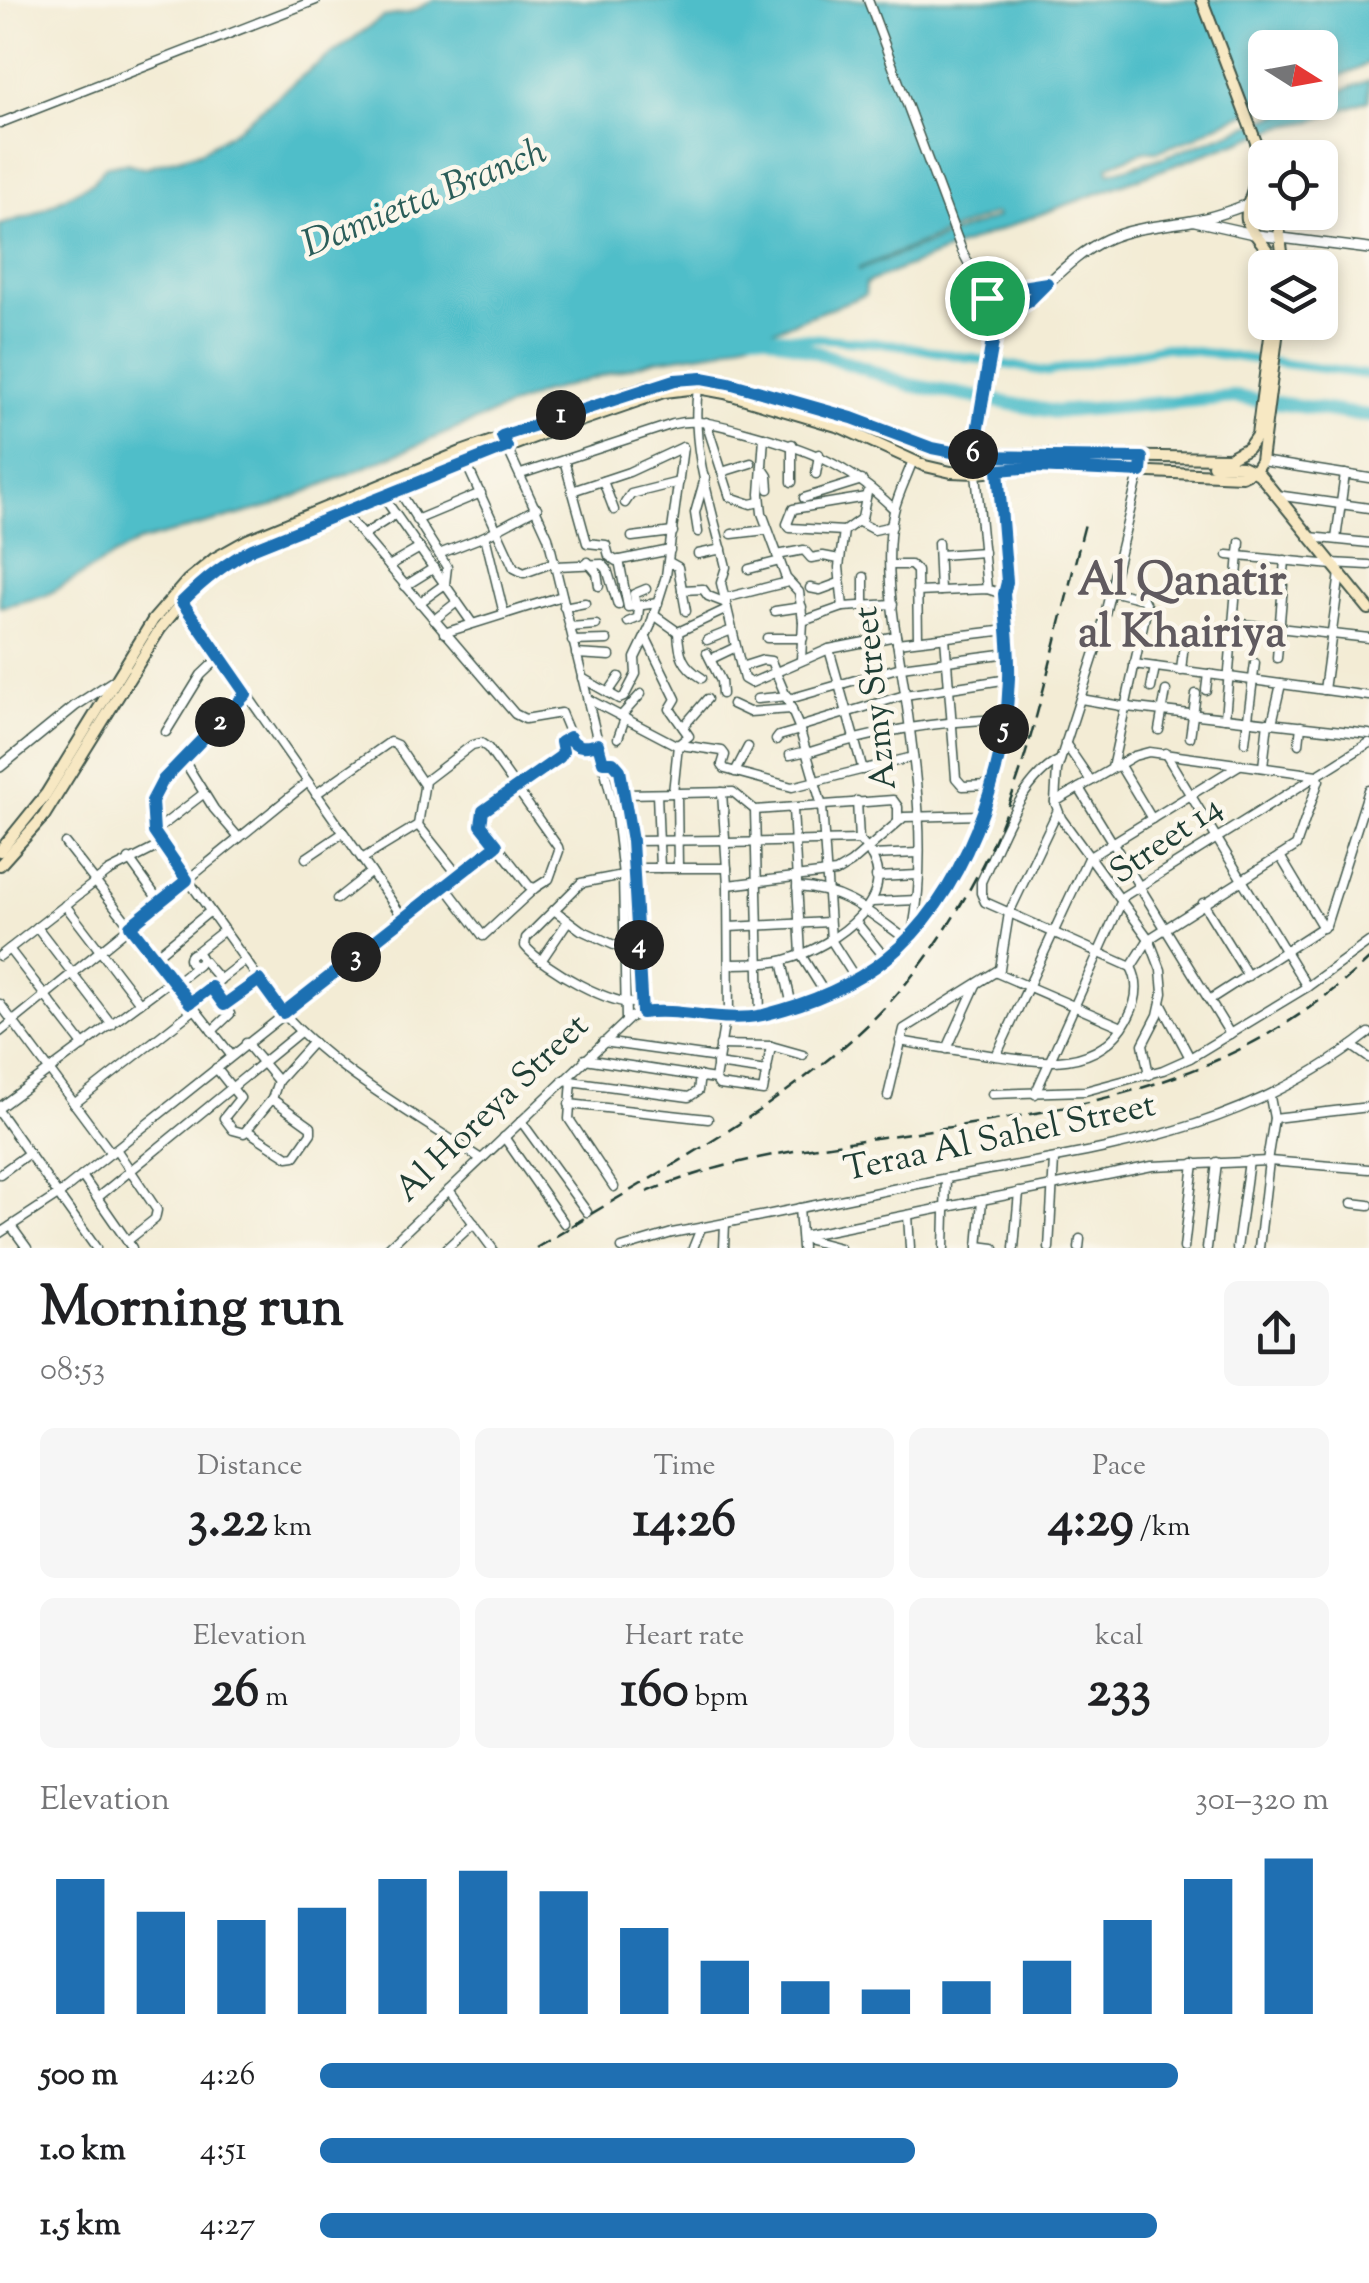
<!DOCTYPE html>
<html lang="en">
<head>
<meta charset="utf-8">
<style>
  :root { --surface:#fff; --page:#f6f6f6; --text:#202124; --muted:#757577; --accent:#1f6fb2 }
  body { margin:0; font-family:"Sorts Mill Goudy",serif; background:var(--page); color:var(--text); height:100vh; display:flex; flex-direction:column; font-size:38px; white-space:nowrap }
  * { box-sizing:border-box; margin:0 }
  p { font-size:32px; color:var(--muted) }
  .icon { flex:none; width:55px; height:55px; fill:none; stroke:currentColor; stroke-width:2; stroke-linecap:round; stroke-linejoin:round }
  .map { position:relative; height:1248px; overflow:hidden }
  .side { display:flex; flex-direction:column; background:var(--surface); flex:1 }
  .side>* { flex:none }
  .needle { width:65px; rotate:101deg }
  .controls { position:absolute; left:1248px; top:30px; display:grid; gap:20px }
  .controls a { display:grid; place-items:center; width:90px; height:90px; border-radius:15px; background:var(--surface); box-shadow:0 5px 15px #0003; font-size:50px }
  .pin { position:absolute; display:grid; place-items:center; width:85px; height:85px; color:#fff; margin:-42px; border:5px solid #fff; border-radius:50%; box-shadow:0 2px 10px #0007 }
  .km { position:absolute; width:50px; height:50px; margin:-25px; border-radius:50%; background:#222; color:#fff; font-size:28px; line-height:50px; text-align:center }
  .round { display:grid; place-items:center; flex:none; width:105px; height:105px; border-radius:15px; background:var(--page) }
  .summary { display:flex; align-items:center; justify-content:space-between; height:170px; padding:0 40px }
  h1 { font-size:55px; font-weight:700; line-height:75px }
  .stats { display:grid; grid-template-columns:repeat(3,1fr); gap:15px; height:170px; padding:10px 40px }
  .stats div { display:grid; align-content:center; border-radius:15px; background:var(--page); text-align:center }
  .stats b { font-size:50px; font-weight:700 }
  .stats small { font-size:28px; font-weight:400 }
  .stats p { font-size:28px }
  .chart { height:280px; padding:20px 40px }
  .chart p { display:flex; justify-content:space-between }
  .chart svg { width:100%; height:180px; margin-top:10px; stroke:var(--accent); stroke-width:6 }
  ul { padding:0 40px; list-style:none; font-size:32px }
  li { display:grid; grid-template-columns:160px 120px 1fr; align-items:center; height:75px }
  li i { height:25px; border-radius:12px; background:var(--accent) }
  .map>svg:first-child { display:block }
  .water { fill:#50bec9; stroke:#387e7e; stroke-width:2.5; fill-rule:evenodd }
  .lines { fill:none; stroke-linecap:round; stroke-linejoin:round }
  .canal { stroke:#50bec9; stroke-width:9 }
  .river { stroke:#50bec9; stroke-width:14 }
  .minor-casing { stroke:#3f574c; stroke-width:11 }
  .tertiary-casing { stroke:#3f574c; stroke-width:12 }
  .secondary-casing { stroke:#3f574c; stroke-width:14 }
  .minor { stroke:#fff; stroke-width:8 }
  .tertiary { stroke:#fff; stroke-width:9 }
  .secondary { stroke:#f7e8c3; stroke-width:10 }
  .rail { stroke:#1f3d34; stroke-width:2.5; stroke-dasharray:15 8; stroke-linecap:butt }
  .route-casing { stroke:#fff; stroke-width:20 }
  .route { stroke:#1f6fb2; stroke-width:12 }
  .labels { text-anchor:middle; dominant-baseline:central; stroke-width:9; stroke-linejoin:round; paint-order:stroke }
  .street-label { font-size:35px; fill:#1f3d34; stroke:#fbf7ec }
  .water-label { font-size:38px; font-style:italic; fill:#2b5d59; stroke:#fbf7ec }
  .district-label { font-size:45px; font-weight:bold; fill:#605a5f; stroke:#fbf7ec }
</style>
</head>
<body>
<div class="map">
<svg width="1369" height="1248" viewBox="0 0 1369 1248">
  <rect width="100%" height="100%" fill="#fbf7ec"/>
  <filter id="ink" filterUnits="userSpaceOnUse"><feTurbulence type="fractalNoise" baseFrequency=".01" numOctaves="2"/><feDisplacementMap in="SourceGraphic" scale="20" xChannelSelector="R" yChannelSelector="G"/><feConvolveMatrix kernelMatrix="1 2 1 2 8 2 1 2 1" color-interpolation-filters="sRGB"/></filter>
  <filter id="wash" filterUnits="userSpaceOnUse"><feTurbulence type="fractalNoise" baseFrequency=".0048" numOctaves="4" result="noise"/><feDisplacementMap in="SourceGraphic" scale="40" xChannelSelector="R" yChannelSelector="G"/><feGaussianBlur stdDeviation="2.25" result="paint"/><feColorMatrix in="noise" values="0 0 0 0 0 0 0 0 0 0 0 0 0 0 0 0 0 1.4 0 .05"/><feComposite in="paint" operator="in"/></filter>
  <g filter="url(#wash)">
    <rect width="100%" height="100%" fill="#f3ecd5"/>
    <!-- water -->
    <path class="water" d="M434,0H1369V63L1320,86V48H1265V102L1272,103L1216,125L1194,138L1158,151H1145L1108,166L1109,173L1164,157L1310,103L1320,102V99L1369,80V100L1313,121L1279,127L1030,218L866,283L865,295L719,351L656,360L542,393L272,506L138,542L45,596L0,607V225L32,215L93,182L106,166L126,163L143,168L200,152L234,131L311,69L383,17L409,13ZM995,213L997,217L859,270V268Z"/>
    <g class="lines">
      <!-- canal -->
      <polyline class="canal" points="765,334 893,344 1047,372 1163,347 1369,375"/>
      <!-- river -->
      <polyline class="river" points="746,331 765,334 910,385 1055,412 1234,397 1369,416"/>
    </g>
  </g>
  <g filter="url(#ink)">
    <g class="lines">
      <defs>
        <g id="minor">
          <polyline points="868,0 962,251 987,298"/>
          <polyline points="0,123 316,0"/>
          <path d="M698,388C690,448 712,509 726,567L721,583L741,667L763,660L771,661L799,727L822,806L831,940L856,979"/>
          <polyline points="706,422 730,497 751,504 760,502"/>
          <polyline points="764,437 760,494 762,513 786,578 799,592 803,621 801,660"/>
          <polyline points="505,443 548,537 616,816 623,875 626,1020"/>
          <polyline points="1143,457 1098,643 1057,770 1055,802 1061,818 1149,939 1161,970 1163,993 1158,1015 1143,1044 1149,1075"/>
          <polyline points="564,460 587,543 606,545 609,556 616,561 670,550"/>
          <polyline points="1261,461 1369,478"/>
          <polyline points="466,463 514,568 524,573 555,562"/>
          <polyline points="762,467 768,476 769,489"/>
          <polyline points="722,472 751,463"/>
          <polyline points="976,473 987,589"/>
          <path d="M521,474L673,424C697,418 719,425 742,431C805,448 847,463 894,509"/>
          <polyline points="816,474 819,454"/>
          <polyline points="603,481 614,510"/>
          <polyline points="792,482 792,444"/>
          <polyline points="398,489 447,567 445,584 419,603"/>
          <polyline points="572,491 629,472 683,447"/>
          <polyline points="382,495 472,623"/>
          <polyline points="1276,495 1369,508"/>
          <polyline points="804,498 862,480"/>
          <polyline points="625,503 631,494 679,482"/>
          <polyline points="342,511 515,714 525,719 561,713 573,742 584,747 599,744"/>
          <polyline points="416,520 481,493"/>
          <polyline points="859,522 874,530 892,526"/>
          <polyline points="844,531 790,528 787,524 793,509 866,497"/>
          <polyline points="698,532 695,513 705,478"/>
          <polyline points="732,534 766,530"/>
          <polyline points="363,535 396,514"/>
          <polyline points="485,536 504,614"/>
          <polyline points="632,537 673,532"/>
          <polyline points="1310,537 1369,543"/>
          <polyline points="1336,539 1345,474"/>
          <polyline points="938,543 940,591"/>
          <polyline points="439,554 485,536 537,508"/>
          <polyline points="698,554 722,549"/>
          <polyline points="777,555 804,550 811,558 823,556 839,559"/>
          <polyline points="939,555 984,552"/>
          <polyline points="1228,555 1333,565"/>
          <polyline points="619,560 628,607 658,603"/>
          <polyline points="588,562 597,573 599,586"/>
          <polyline points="669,562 678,567 686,611"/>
          <polyline points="1331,563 1369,565"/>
          <polyline points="891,565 911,565 917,571 918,640"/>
          <polyline points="389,566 420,548"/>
          <polyline points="556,566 602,564 607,569 618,605"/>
          <polyline points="749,569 780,561"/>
          <polyline points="864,577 864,604"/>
          <polyline points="405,586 434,568"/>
          <polyline points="810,588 820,590 839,583"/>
          <polyline points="682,590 703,589 708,596 726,603"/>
          <polyline points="1111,591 1143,599 1147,607 1112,768"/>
          <polyline points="917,592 987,589 1003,594"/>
          <polyline points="725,598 788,582"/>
          <polyline points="180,599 404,919"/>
          <polyline points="564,607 585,603"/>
          <polyline points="843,607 839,567 844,531 862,518 867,493"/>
          <polyline points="636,608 634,594 646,589"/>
          <polyline points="775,611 802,607"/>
          <polyline points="654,615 678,632 727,609"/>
          <polyline points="434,620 457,602"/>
          <polyline points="803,621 843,607 893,604"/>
          <polyline points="628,622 638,618 639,608"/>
          <polyline points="1233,623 1369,638"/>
          <polyline points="569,627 596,625"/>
          <path d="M678,632C679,654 682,666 702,678"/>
          <polyline points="444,633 562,596"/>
          <polyline points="945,637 956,778 963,786 991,785"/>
          <polyline points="646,638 676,699 670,709 689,736 678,745 673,793"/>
          <polyline points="767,638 803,638"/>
          <polyline points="707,640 732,630"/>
          <polyline points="572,641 607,640"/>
          <polyline points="897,643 1007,630"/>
          <polyline points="829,649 863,770"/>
          <polyline points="707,653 721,681 722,694"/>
          <polyline points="576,654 610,656"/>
          <polyline points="1277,658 1285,560"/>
          <polyline points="711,659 736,647"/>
          <polyline points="1134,664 1369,696"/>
          <polyline points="741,667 744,679 751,683 829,649 896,636"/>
          <polyline points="1181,671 1183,652"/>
          <polyline points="582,678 619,699 624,697 636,674 635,658 650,627 666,576 683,447"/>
          <polyline points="1151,688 1155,667"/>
          <polyline points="1206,690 1208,674"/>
          <polyline points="1324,690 1340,573"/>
          <polyline points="608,693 619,677"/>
          <path d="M246,694L156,790L150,813L154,832L283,1013C337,1073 414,1114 481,1159"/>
          <polyline points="588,699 674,744 722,751 725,755 722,765 725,769 792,787 913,757"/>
          <polyline points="757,699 788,696"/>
          <polyline points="789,699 901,667 1009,653"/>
          <polyline points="1081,699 1127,707 1369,734"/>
          <polyline points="732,704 749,712 792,709"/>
          <polyline points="621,716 641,694"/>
          <polyline points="1225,718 1240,542"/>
          <polyline points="1272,723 1281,684"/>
          <polyline points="683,727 707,699"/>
          <polyline points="799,727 905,695 1009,679"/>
          <polyline points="1159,730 1166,691"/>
          <polyline points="166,732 201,675 220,657"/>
          <polyline points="1190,737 1196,694"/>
          <polyline points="618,738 625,718"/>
          <polyline points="776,740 779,736 800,730"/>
          <polyline points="1245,742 1255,663"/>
          <polyline points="1065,743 1091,781"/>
          <polyline points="1299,744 1301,726"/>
          <path d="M807,753C873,731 936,721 1006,719"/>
          <polyline points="1165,753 1307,987"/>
          <polyline points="790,755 807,751"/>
          <polyline points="183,759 214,809 239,838"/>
          <path d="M1060,760C1020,779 1000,843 981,882V893L985,902L1131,967"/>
          <path d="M603,762H613C639,792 639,966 642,1013"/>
          <polyline points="1119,764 1152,819"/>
          <polyline points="1263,767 1268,722"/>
          <polyline points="735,772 748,747"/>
          <polyline points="1079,788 1230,1034"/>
          <polyline points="722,792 728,885 729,1019"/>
          <polyline points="677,793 678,868"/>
          <polyline points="316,794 390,742 397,745 424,785"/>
          <polyline points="625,794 733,792 755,810 893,800 898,807 898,820"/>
          <polyline points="657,794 660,868"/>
          <polyline points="857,801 859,840"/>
          <polyline points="1055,802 1134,756 1149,752 1317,775 1319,780 1296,846 1149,939 1131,967"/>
          <polyline points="793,809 801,955 826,995"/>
          <polyline points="755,810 760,1015"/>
          <polyline points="154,832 203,794"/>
          <polyline points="632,841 725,840"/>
          <polyline points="65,843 231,1055"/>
          <polyline points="726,843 859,840"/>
          <polyline points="871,855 918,853"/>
          <polyline points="1280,856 1323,928"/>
          <polyline points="306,858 343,833"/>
          <polyline points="129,859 160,902"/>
          <polyline points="362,859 418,825"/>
          <polyline points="635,868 727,868"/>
          <polyline points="458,875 418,825 425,781 472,745 481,743 488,748 558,847 559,851 549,879 535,888 529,886 481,825 481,816 515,787 560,757 563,752 561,743 570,737"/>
          <path d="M623,875L581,883L526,938L525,946C542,967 616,1010 641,1002"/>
          <polyline points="876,877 918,875"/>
          <polyline points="728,885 836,872 851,863 904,817 981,815"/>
          <polyline points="445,886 483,936 535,888"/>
          <path d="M797,887C846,890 869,912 907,940"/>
          <polyline points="337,899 371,872"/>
          <polyline points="872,902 917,900"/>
          <polyline points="1203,903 1248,976"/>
          <polyline points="65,905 140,1003"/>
          <polyline points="554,910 581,930 625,950"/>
          <polyline points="856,922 886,959"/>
          <polyline points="37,927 112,1025"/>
          <polyline points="729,927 829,922"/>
          <path d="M913,930C927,854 916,770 905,693C897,639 881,565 894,511C898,494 907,477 913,460"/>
          <polyline points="9,949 84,1046"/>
          <circle cx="195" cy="959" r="6"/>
          <polyline points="195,953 223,931"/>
          <polyline points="0,956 108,872 161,845"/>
          <polyline points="154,957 209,912"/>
          <polyline points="202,959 220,980"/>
          <polyline points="541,961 568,921"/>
          <polyline points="782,961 792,1006"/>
          <path d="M729,964C747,963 767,965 785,960C833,947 914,894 859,840"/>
          <polyline points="997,973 1122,1027"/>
          <polyline points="175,983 198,965"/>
          <polyline points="211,987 230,1014 212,1031"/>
          <polyline points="1209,1000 1326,925 1369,790"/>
          <polyline points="190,1003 245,960"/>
          <polyline points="0,1004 111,1153"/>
          <polyline points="224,1005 259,980"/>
          <polyline points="1162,1005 1190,1058"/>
          <polyline points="0,1032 308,782"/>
          <path d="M900,1041C928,1046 955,1050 983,1054C1035,1062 1098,1075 1128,1018C1137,1001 1140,984 1131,967"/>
          <polyline points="603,1042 718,1058"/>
          <polyline points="246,1043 278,1081"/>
          <polyline points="720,1045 771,1046 803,1055"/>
          <polyline points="1352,1046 1369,1058"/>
          <polyline points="947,1049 976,985"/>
          <polyline points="996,1056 1088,858 1241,764"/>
          <polyline points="585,1059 715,1079 719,1085 763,1091 771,1046"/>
          <polyline points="717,1064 767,1071"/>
          <polyline points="216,1068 240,1098 224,1118 233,1130 244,1133 272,1099 278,1081 313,1042"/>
          <polyline points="715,1079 725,1019"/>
          <polyline points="563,1080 689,1097 698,1091 700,1076"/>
          <polyline points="572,1081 569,1119 614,1187"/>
          <polyline points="992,1094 1085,1091 1163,1070 1190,1058 1307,987 1369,942"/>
          <polyline points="1035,1094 1124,896 1369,743"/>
          <polyline points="888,1096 904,1029 1000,969 1009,913 1057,812"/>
          <polyline points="74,1104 195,1009"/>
          <polyline points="569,1104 708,1119"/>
          <polyline points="0,1107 172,979"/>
          <polyline points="0,1113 96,1248"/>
          <polyline points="1274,1118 1369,1107"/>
          <polyline points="521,1121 587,1212"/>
          <polyline points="248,1131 288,1157 295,1156 311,1133 311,1127 272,1099"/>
          <polyline points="504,1137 564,1223"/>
          <polyline points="116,1149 157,1210 155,1219 127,1241"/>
          <polyline points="1267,1161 1274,1118 1270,1097"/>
          <polyline points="0,1174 29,1153"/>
          <polyline points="82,1176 132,1248"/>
          <polyline points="449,1190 492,1248"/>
          <polyline points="97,1198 300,1032"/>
          <polyline points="1352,1203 1369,1205"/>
          <polyline points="799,1208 802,1248"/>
          <polyline points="908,1215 910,1248"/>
          <polyline points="11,1226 27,1248"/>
          <polyline points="0,1233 58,1195 497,845"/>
          <polyline points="802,1236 1152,1166 1269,1161 1369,1169"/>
          <polyline points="802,1238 840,1248"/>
          <polyline points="978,1246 994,1248"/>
          <path d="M388,1248L631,1017C658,1005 693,1018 722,1019C739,1020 758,1016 774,1011C809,1002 843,990 872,969C954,912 999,800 1007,704C1011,663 1000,621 1007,582L999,470"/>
          <polyline points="447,1248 474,1223"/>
          <path d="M622,1248L672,1233C762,1217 852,1197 942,1179C1100,1148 1236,1137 1369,1033"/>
          <polyline points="693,1248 701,1228"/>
          <polyline points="724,1248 725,1223"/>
          <polyline points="944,1248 946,1178"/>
          <polyline points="978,1248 982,1200"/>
          <polyline points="1014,1248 1019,1192"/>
          <polyline points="1049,1248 1054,1160"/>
          <polyline points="1079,1248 1080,1239"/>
          <polyline points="1184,1248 1194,1163"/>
          <polyline points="1207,1248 1217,1162"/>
          <polyline points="1237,1248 1249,1161"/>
          <polyline points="1259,1248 1269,1161"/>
        </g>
        <g id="tertiary">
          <polyline points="1195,221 1258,235 1369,249"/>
          <path d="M995,322C1038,302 1063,259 1107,239C1135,227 1162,226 1191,221C1216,217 1242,207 1265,197"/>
          <polyline points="973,456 994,337 995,322 987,298 1015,288 1045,284"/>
          <polyline points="0,767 75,706 115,680"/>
        </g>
        <g id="secondary">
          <polyline points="1202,0 1265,166"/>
          <path d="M1260,158C1260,179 1244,205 1247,220C1251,235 1270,246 1275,268"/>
          <polyline points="1277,212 1284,268"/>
          <polyline points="1213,465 1242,466 1259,474 1369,609"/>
          <polyline points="0,851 46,794 153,620 187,581 215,558 247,540 461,452 648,386 688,378 716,380 835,413 932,448 959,454 1229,458 1248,448 1257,435 1272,322"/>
          <polyline points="0,865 44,816 160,629 182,602 222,567 252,549 382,495 545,433 664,392 698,388 725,393 840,427 925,466 951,472 976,473 1036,467 1242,476 1255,470 1261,461 1279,322"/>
        </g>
      </defs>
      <!-- minor casing -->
      <use href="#minor" class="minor-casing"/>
      <!-- tertiary casing -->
      <use href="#tertiary" class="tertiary-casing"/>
      <!-- secondary casing -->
      <use href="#secondary" class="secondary-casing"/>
      <!-- minor -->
      <use href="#minor" class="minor"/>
      <!-- tertiary -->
      <use href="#tertiary" class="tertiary"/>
      <!-- secondary -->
      <use href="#secondary" class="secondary"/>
      <!-- rail -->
      <g class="rail">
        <path d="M647,1192C718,1162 794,1150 869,1139C1057,1111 1223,1096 1369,959"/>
        <path d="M571,1226C670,1166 774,1110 860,1032C935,963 990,866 1021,769C1046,688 1064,603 1086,520"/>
        <polyline points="536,1248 583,1220"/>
      </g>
    </g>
  </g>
  <g class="lines" filter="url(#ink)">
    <defs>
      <path id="route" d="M987,298L995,322L994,337L973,456L932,448L852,418L729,383L702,378L675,380L502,436L507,447L252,549C225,563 203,581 182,602L246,694L163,780L152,801L154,832L187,880L130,926L190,1003L211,987L224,1005L259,980L283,1013L497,845L481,825L483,811L560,757L563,752L561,742L570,737C576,749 587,747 598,744L603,762H613L620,770L632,841L642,1013C682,1007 722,1024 763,1015C808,1004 851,987 887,958C964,896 1006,774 1009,678C1010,650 1006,622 1004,594L1007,582L998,470L1036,467L1141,472L1142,458L973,456L995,322L1030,300L1047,283L1015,288L987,298"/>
    </defs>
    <!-- route casing -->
    <use href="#route" class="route-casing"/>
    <!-- route -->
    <use href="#route" class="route"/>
  </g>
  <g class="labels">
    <!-- street labels -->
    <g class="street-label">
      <text transform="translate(877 698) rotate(-96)">Azmy Street</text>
      <text transform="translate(1167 841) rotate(-35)">Street 14</text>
      <text transform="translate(493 1109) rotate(-44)">Al Horeya Street</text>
      <text transform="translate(1000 1139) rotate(-12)">Teraa Al Sahel Street</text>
    </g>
    <!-- water labels -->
    <g class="water-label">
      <text transform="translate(425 200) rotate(-22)">Damietta Branch</text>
    </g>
    <!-- district labels -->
    <g class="district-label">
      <text x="1182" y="583">Al Qanatir<tspan x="1182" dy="52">al Khairiya</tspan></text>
    </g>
  </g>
</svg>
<div class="controls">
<a><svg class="needle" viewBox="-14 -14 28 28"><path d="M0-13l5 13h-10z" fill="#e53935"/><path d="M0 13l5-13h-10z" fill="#757577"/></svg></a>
<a><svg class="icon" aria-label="locate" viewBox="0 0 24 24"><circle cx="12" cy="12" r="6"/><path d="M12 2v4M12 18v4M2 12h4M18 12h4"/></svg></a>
<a><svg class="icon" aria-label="layers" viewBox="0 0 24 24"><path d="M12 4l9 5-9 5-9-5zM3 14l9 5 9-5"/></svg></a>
</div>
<div class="pin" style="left:987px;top:298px;background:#1e9e55"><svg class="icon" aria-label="arrive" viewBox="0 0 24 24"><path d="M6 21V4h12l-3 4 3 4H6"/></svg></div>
<b class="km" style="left:561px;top:415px">1</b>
<b class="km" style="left:220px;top:722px">2</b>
<b class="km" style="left:356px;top:957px">3</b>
<b class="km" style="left:639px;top:945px">4</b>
<b class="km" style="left:1004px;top:729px">5</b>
<b class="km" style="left:973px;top:454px">6</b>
</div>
<section class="side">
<div class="summary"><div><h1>Morning run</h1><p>08:53</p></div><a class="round"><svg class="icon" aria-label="share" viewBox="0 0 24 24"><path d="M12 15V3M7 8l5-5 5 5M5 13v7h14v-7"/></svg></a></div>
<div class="stats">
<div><p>Distance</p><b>3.22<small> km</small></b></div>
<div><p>Time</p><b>14:26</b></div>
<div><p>Pace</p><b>4:29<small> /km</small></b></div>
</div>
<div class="stats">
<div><p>Elevation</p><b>26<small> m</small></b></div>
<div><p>Heart rate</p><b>160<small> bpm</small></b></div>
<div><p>kcal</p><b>233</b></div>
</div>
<div class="chart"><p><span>Elevation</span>301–320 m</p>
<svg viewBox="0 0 160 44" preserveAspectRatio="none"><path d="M5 44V11M15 44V19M25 44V21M35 44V18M45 44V11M55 44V9M65 44V14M75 44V23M85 44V31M95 44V36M105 44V38M115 44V36M125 44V31M135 44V21M145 44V11M155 44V6"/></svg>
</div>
<ul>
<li><b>500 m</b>4:26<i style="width:85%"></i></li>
<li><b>1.0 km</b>4:51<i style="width:59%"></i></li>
<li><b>1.5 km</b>4:27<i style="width:83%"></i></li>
</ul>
</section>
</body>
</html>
